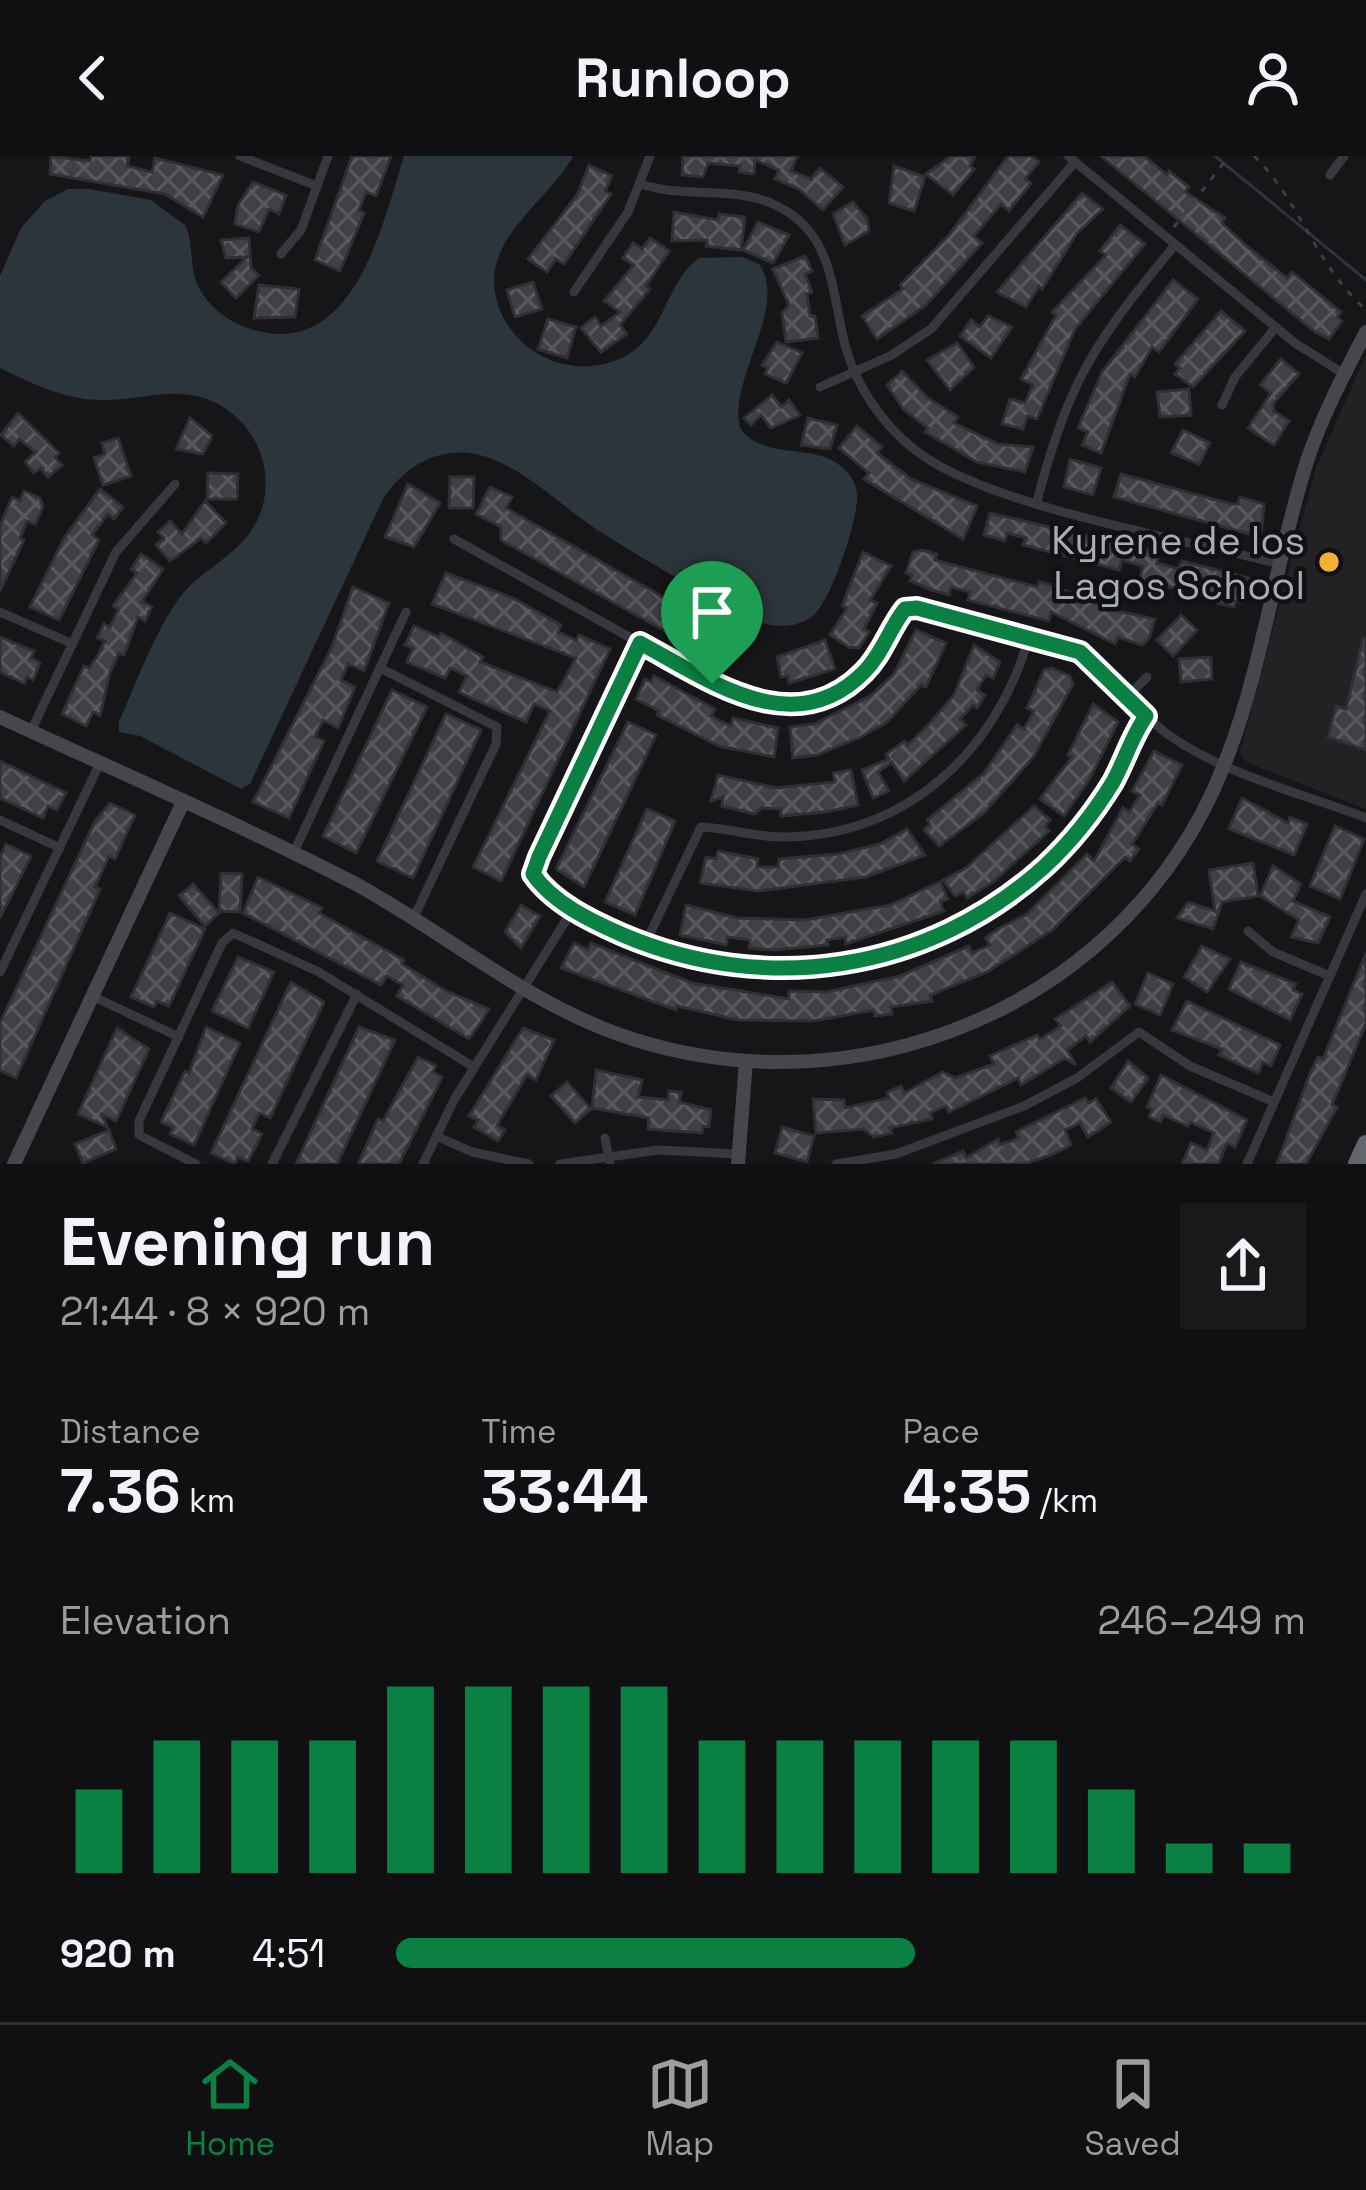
<!DOCTYPE html>
<html lang="en">
<head>
<meta charset="utf-8">
<style>
  :root { --surface:#101012; --page:#19191b; --text:#f1f3f6; --muted:#9c9d9f; --line:#303032; --accent:#0b8043 }
  body { margin:0; font-family:"Space Grotesk",sans-serif; background:var(--page); color:var(--text); height:100vh; display:flex; flex-direction:column; font-size:45px; white-space:nowrap }
  * { box-sizing:border-box; margin:0 }
  p { font-size:39px; color:var(--muted) }
  .icon { flex:none; width:66px; height:66px; fill:none; stroke:currentColor; stroke-width:2; stroke-linecap:round; stroke-linejoin:round }
  .map { position:relative; height:1008px; overflow:hidden }
  .side { display:flex; flex-direction:column; background:var(--surface); flex:1 }
  .side>* { flex:none }
  .pin { position:absolute; display:grid; place-items:center; width:102px; height:102px; color:#fff; margin:-123px -51px; border-radius:50% 50% 50% 0; rotate:-45deg; box-shadow:0 0 12px #0007 }
  .pin .icon { rotate:45deg }
  .round { display:grid; place-items:center; flex:none; width:126px; height:126px; border-radius:0px; background:var(--page) }
  .headline { display:flex; align-items:center; justify-content:space-between; height:204px; padding:0 60px }
  h1 { font-size:66px; font-weight:800; line-height:90px }
  .stats { display:grid; grid-template-columns:repeat(3,1fr); gap:18px; height:204px; padding:12px 60px }
  .stats div { display:grid; align-content:center }
  .stats b { font-size:60px; font-weight:800 }
  .stats small { font-size:33px; font-weight:400 }
  .stats p { font-size:33px }
  .chart { height:336px; padding:24px 60px }
  .chart p { display:flex; justify-content:space-between }
  .chart svg { width:100%; height:216px; margin-top:12px; stroke:var(--accent); stroke-width:6 }
  ul { padding:0 60px; list-style:none; font-size:39px }
  li { display:grid; grid-template-columns:192px 144px 1fr; align-items:center; height:90px }
  li i { height:30px; border-radius:15px; background:var(--accent) }
  header { display:flex; justify-content:space-between; align-items:center; height:156px; padding:0 60px; background:var(--surface); font-size:54px; font-weight:800 }
  .tabs { display:flex; justify-content:space-around; align-items:center; height:168px; border-top:3px solid var(--line); background:var(--surface); font-size:33px; color:var(--muted) }
  .tabs a { display:grid; justify-items:center; gap:6px }
  .tabs .current { color:var(--accent) }
  .map>svg:first-child { display:block }
  .built { fill:#222225 }
  .water { fill:#2c353c }
  .lines { fill:none; stroke-linecap:round; stroke-linejoin:round }
  .stream { stroke:#2c353c; stroke-width:3 }
  .building { fill:url(#building-cross-hatch); stroke:#303034; stroke-width:3 }
  .path { stroke:#3d3f44; stroke-width:3; stroke-dasharray:6 9; stroke-linecap:butt }
  .street { stroke:#37383d; stroke-width:9 }
  .secondary { stroke:#45474d; stroke-width:14 }
  .highway { stroke:#63666e; stroke-width:18 }
  .route-casing { stroke:#fff; stroke-width:24 }
  .route { stroke:#0b8043; stroke-width:15 }
  .poi-dot { fill:#f2b134; stroke:#111113; stroke-width:4.5 }
  .labels { text-anchor:middle; dominant-baseline:central; stroke-width:9; stroke-linejoin:round; paint-order:stroke }
  .poi-label { font-size:39px; fill:#a8adb8; stroke:#111113; text-anchor:end }
</style>
</head>
<body>
<header><svg class="icon" aria-label="back" viewBox="0 0 24 24"><path d="M15 5l-7 7 7 7"/></svg>Runloop<svg class="icon" aria-label="person" viewBox="0 0 24 24"><circle cx="12" cy="8" r="4"/><path d="M4 21q1-7 8-7t8 7"/></svg></header>
<div class="map">
<svg width="1366" height="1008" viewBox="0 0 1366 1008">
  <defs>
    <pattern id="building-cross-hatch" width="8" height="8" patternUnits="userSpaceOnUse" patternTransform="scale(3)"><rect width="8" height="8" fill="#404145"/><path d="M0 0l8 8M0 8l8-8" fill="none" stroke="#595a5e"/></pattern>
  </defs>
  <rect width="100%" height="100%" fill="#161618"/>
  <!-- built -->
  <polygon class="built" points="1366,199 1366,653 1246,606 1240,596 1316,312"/>
  <!-- water -->
  <path class="water" d="M404,0H573C544,53 470,87 502,159C511,178 529,195 548,203C574,214 604,213 629,198C666,175 665,127 699,102L743,101L760,109C788,152 728,223 740,272C764,306 815,285 843,312C850,318 856,328 857,336C860,359 831,446 813,460C796,472 778,472 759,466C704,437 648,407 596,373C558,348 516,303 469,297C432,293 402,314 383,343L250,628L241,633L140,580L119,576V566C137,525 154,477 180,441C199,416 229,404 248,379C287,329 258,255 197,240C167,233 135,244 105,244C67,245 33,228 0,212V120L21,72L45,45L68,33H89L151,44L185,69C195,88 188,112 199,132C211,154 234,170 258,175C355,199 383,67 404,0Z"/>
  <g class="lines">
    <!-- stream -->
    <polyline class="stream" points="1215,0 1366,124"/>
  </g>
  <!-- building -->
  <g class="building">
    <polygon points="51,0 90,5 91,0 129,0 127,10 152,16 155,2 223,19 203,61 165,38 50,18"/>
    <polygon points="352,0 391,0 376,40 366,36 359,54 364,57 340,115 315,104"/>
    <polygon points="683,0 797,0 791,15 811,23 820,12 843,31 823,54 799,33 775,23 779,14 755,4 754,18 739,16 740,10 708,7 703,21 682,19"/>
    <polygon points="951,0 975,0 970,10 974,13 953,39 926,18"/>
    <polygon points="1008,0 1031,0 1039,6 1025,23 1031,27 1009,55 1001,48 974,80 982,87 926,149 877,183 862,160 903,133 900,129 949,79"/>
    <polygon points="1101,0 1144,0 1167,19 1169,15 1189,31 1185,36 1225,62 1222,67 1248,91 1287,122 1292,116 1341,156 1337,161 1342,165 1329,183 1315,176"/>
    <polygon points="589,9 612,20 605,35 611,38 564,108 556,103 547,116 528,103 577,39"/>
    <polygon points="894,10 925,21 914,55 889,47"/>
    <polygon points="253,26 286,39 279,58 269,53 259,76 235,68 238,49"/>
    <polygon points="1082,37 1103,53 1077,77 1042,133 1039,130 1026,151 997,136"/>
    <polygon points="853,46 867,63 869,75 845,89 833,58"/>
    <polygon points="674,56 718,64 719,58 745,61 741,94 706,90 707,84 672,85"/>
    <polygon points="758,66 789,79 773,107 743,94"/>
    <polygon points="1120,69 1145,88 1075,173 1037,263 1027,260 1023,273 1002,268 1010,243 1025,247 1033,229 1021,223 1056,159 1052,156 1106,99 1100,95"/>
    <polygon points="249,82 251,112 259,119 236,142 221,126 247,101 226,102 221,84"/>
    <polygon points="650,82 669,95 646,130 650,133 620,169 627,178 601,196 581,172 595,161 601,170 620,156 604,145 634,109 623,102 633,87 642,93"/>
    <polygon points="805,100 812,115 805,118 812,136 807,138 810,160 815,160 818,182 786,186 782,157 789,149 773,113"/>
    <polygon points="1173,124 1198,143 1159,196 1152,191 1135,221 1130,218 1101,297 1082,289 1088,276 1078,272 1102,216"/>
    <polygon points="533,126 542,153 515,161 507,134"/>
    <polygon points="259,129 299,133 295,161 254,162"/>
    <polygon points="1221,155 1245,175 1193,231 1175,218 1180,212 1175,208"/>
    <polygon points="988,160 1012,171 991,202 960,180 971,164 980,171"/>
    <polygon points="548,163 576,171 567,202 538,193"/>
    <polygon points="777,186 802,197 786,227 765,218 768,212 762,209"/>
    <polygon points="957,187 974,211 950,234 927,204"/>
    <polygon points="1281,203 1299,218 1273,248 1274,255 1289,265 1274,289 1248,272 1271,237 1260,229"/>
    <polygon points="902,215 928,242 958,261 954,267 998,288 1033,291 1025,316 977,306 925,276 928,272 904,254 887,229"/>
    <polygon points="1189,233 1191,259 1160,261 1157,236"/>
    <polygon points="772,239 781,251 789,244 800,259 771,272 761,259 751,269 744,262"/>
    <polygon points="18,257 59,297 55,301 62,309 48,321 41,312 34,317 25,306 36,296 19,283 14,290 1,279"/>
    <polygon points="190,262 212,280 203,298 176,293"/>
    <polygon points="808,262 837,269 830,293 801,289"/>
    <polygon points="857,270 882,291 877,297 911,323 977,350 963,383 864,323 869,317 839,292"/>
    <polygon points="1183,274 1210,287 1199,308 1171,297"/>
    <polygon points="118,282 131,320 103,329 94,302 105,298 102,287"/>
    <polygon points="1070,303 1101,312 1093,339 1064,331"/>
    <polygon points="208,317 238,318 237,343 207,343"/>
    <polygon points="1121,318 1231,348 1238,348 1240,341 1264,348 1261,381 1114,341"/>
    <polygon points="450,321 474,321 473,352 449,352"/>
    <polygon points="408,328 440,347 414,391 385,381"/>
    <polygon points="490,331 512,341 506,352 730,479 717,504 501,384 501,371 476,358"/>
    <polygon points="100,333 123,351 114,363 108,358 92,379 99,384 59,464 30,451 64,382"/>
    <polygon points="24,335 40,342 43,351 35,368 27,365 20,382 24,384 0,435 0,370 12,341 20,345"/>
    <polygon points="205,345 226,367 206,387 201,382 170,405 156,389 164,382 158,376 170,365 182,378"/>
    <polygon points="990,357 1159,397 1157,407 1178,413 1182,405 1249,422 1242,447 1235,445 1234,451 1209,445 1211,439 1188,433 1138,429 1143,410 1122,404 1119,414 1023,389 1026,382 1007,377 1005,385 984,379"/>
    <polygon points="922,394 937,398 935,404 1037,431 1039,426 1052,429 1109,453 1155,463 1149,483 1142,489 1118,481 1115,488 1051,456 1049,465 968,444 970,436 951,431 949,439 932,434 910,425 912,419 906,417 913,396"/>
    <polygon points="863,396 891,410 870,444 877,447 864,473 869,476 859,492 849,491 830,479 847,452 842,450"/>
    <polygon points="141,398 163,413 142,446 152,451 145,465 138,461 124,499 119,497 110,516 100,560 93,556 86,570 62,558 84,510 89,512 97,501 105,485 97,482 104,468 110,471 119,453 113,450 137,417 131,413"/>
    <polygon points="446,417 513,442 561,469 558,476 576,484 579,479 610,493 501,725 473,711 550,555 534,548 526,566 471,542 459,536 467,520 450,512 445,522 407,506 413,492 405,489 414,470 439,481 441,477 483,501 480,506 557,536 576,502 432,448"/>
    <polygon points="353,431 389,447 364,515 348,508 341,524 355,531 338,572 323,564 315,581 324,585 289,662 253,646 331,493"/>
    <polygon points="1181,459 1197,474 1173,500 1157,484"/>
    <polygon points="916,474 946,487 926,531 921,529 887,566 861,581 817,599 793,602 790,571 814,568 870,540 894,518"/>
    <polygon points="0,481 34,495 31,502 40,507 33,524 27,521 24,527 0,516"/>
    <polygon points="1363,482 1366,483 1366,594 1328,581 1336,550 1346,553"/>
    <polygon points="825,484 835,513 789,527 788,520 781,521 777,501"/>
    <polygon points="974,489 1000,506 993,522 986,519 977,534 985,539 977,552 973,549 960,563 966,569 904,625 892,606 878,616 889,635 873,642 862,614 889,603 886,598 905,585 908,589 928,569 954,539"/>
    <polygon points="1211,501 1212,523 1181,526 1179,503"/>
    <polygon points="1052,512 1070,520 1073,528 1034,600 984,657 939,690 924,674 930,668 927,664 984,617 1017,569 1024,573 1034,555 1027,552 1044,514"/>
    <polygon points="654,520 715,553 711,560 731,570 733,562 778,572 774,601 719,590 657,559 659,555 636,543 645,523 651,526"/>
    <polygon points="392,534 427,551 356,697 323,680"/>
    <polygon points="1093,548 1118,566 1089,624 1064,660 1040,643 1072,601 1068,599"/>
    <polygon points="446,558 481,574 413,722 377,705"/>
    <polygon points="628,566 656,579 584,731 556,713"/>
    <polygon points="1154,595 1182,609 1162,649 1158,647 1132,688 1139,693 1130,705 1125,701 1052,774 987,816 930,839 932,845 891,851 892,858 875,860 874,854 813,865 738,864 677,850 676,854 561,812 574,787 588,794 591,787 692,827 789,843 789,835 826,836 900,820 969,790 972,797 990,789 985,782 998,773 1027,758 1087,698 1094,705 1123,652 1129,656 1140,639 1132,635"/>
    <polygon points="0,605 66,637 57,654 48,650 43,662 0,642"/>
    <polygon points="851,614 858,649 826,656 781,660 781,653 762,652 755,658 722,650 723,641 711,645 718,619 776,632 835,626 833,617"/>
    <polygon points="1242,642 1288,667 1290,661 1307,668 1294,699 1229,673"/>
    <polygon points="110,647 135,659 115,703 109,700 95,731 100,733 16,922 0,914 0,867 95,665"/>
    <polygon points="1034,650 1050,664 1045,671 1049,675 993,726 967,742 963,736 955,740 943,724 966,712"/>
    <polygon points="647,653 675,665 635,759 605,746"/>
    <polygon points="1335,670 1364,683 1340,743 1310,730"/>
    <polygon points="907,673 925,699 866,721 758,735 700,727 706,701 716,703 718,695 758,703 757,711 778,711 779,703 838,698 880,688"/>
    <polygon points="6,688 31,700 0,762 0,701"/>
    <polygon points="1253,707 1258,740 1222,746 1213,773 1177,762 1188,746 1215,755 1209,714"/>
    <polygon points="1273,710 1301,728 1293,745 1330,761 1318,787 1291,781 1299,764 1260,740"/>
    <polygon points="221,717 242,718 240,756 219,755"/>
    <polygon points="258,721 322,752 319,757 404,804 402,808 448,836 489,853 479,869 469,883 397,840 403,829 387,820 381,829 243,757"/>
    <polygon points="940,726 948,743 940,746 944,755 846,788 845,781 827,784 828,789 774,794 749,792 750,784 728,781 726,789 680,779 686,749 737,762 805,764 890,749"/>
    <polygon points="193,728 219,757 205,770 179,740"/>
    <polygon points="521,749 540,760 521,792 505,776"/>
    <polygon points="170,757 205,773 169,850 157,845 154,851 131,841"/>
    <polygon points="1202,790 1230,803 1207,836 1184,821"/>
    <polygon points="1366,797 1366,867 1332,949 1337,951 1306,1008 1277,1008 1310,917 1318,901 1323,903"/>
    <polygon points="238,801 274,816 248,872 212,855"/>
    <polygon points="1241,806 1296,828 1293,834 1302,838 1290,864 1229,833"/>
    <polygon points="1148,817 1173,828 1160,859 1135,848"/>
    <polygon points="291,826 324,846 270,962 259,957 252,973 262,978 248,1005 238,1001 235,1008 211,997"/>
    <polygon points="1112,826 1130,850 1090,886 1086,880 1067,894 1076,909 1065,902 1021,929 1018,922 949,956 946,950 930,957 932,963 890,972 892,977 874,981 863,973 816,977 813,943 844,944 845,952 889,942 887,936 901,930 904,937 943,916 955,922 994,908 990,900 1037,879 1040,883 1061,870 1055,863"/>
    <polygon points="1187,845 1280,889 1271,910 1263,906 1258,917 1219,899 1222,893 1172,874"/>
    <polygon points="206,871 240,887 194,989 170,978 173,971 161,966 185,915 189,917"/>
    <polygon points="359,871 395,884 337,1008 296,1008"/>
    <polygon points="117,872 149,893 116,965 102,958 107,971 78,958"/>
    <polygon points="523,872 554,884 536,924 527,919 497,969 505,974 498,985 474,971 478,964 469,960"/>
    <polygon points="418,901 436,910 433,916 442,921 399,1008 358,1008 378,963 383,965"/>
    <polygon points="1128,905 1148,922 1131,946 1111,932"/>
    <polygon points="596,914 642,924 638,941 668,944 669,935 681,936 679,946 711,954 709,971 703,970 702,977 648,973 649,962 592,952"/>
    <polygon points="1161,919 1247,964 1235,991 1227,987 1218,1008 1182,1008 1191,987 1207,994 1214,977 1190,966 1188,970 1163,959 1161,966 1149,961 1152,953 1147,951"/>
    <polygon points="567,926 591,953 575,967 551,940"/>
    <polygon points="1085,942 1089,947 1096,943 1111,966 1088,981 1080,967 1065,974 1071,989 1051,999 1024,1008 933,1008 963,995 966,1002 998,983 1000,989 1019,982 1016,976"/>
    <polygon points="782,971 814,980 807,1006 775,997"/>
    <polygon points="109,974 116,993 83,1007 75,988"/>
  </g>
  <g class="lines">
    <!-- path -->
    <g class="path">
      <path d="M1254,0C1299,43 1316,110 1366,154"/>
      <polyline points="1174,71 1229,0"/>
    </g>
    <!-- street -->
    <g class="street">
      <polyline points="240,0 317,30"/>
      <polyline points="1068,0 1295,187 1344,218"/>
      <polyline points="1330,19 1344,0"/>
      <path d="M641,28C684,43 734,29 775,49C834,76 831,134 845,189C856,230 882,268 915,294C985,350 1187,384 1280,408"/>
      <polyline points="281,98 301,74 328,0"/>
      <polyline points="574,136 628,56 650,0"/>
      <polyline points="820,231 892,199 931,173 1075,6"/>
      <polyline points="1222,249 1235,221 1276,171"/>
      <path d="M1037,345C1070,221 1095,186 1175,89"/>
      <path d="M454,383L713,528L771,549L820,544L844,533L878,501L905,453L1066,491C1108,505 1131,551 1166,577C1222,618 1301,637 1366,662"/>
      <polyline points="0,456 73,488"/>
      <path d="M640,487L533,718C553,748 591,765 624,779C766,839 928,816 1044,711C1071,686 1094,657 1113,625C1125,604 1132,580 1146,560"/>
      <polyline points="380,512 497,571 496,588 414,761"/>
      <polyline points="1127,541 1147,521"/>
      <polyline points="31,575 116,396 175,328"/>
      <polyline points="0,664 60,692"/>
      <polyline points="293,698 406,456"/>
      <polyline points="1248,775 1273,796 1330,820"/>
      <path d="M645,788L701,671C729,672 755,681 783,681C906,681 997,595 1029,481"/>
      <polyline points="0,816 100,607"/>
      <polyline points="92,840 179,881"/>
      <polyline points="436,980 472,996 529,1008"/>
      <polyline points="605,982 610,1008"/>
      <polyline points="196,1008 139,979 139,965 222,787 233,777 317,815 474,911"/>
      <polyline points="272,1008 357,838"/>
      <polyline points="423,1008 454,944 573,753"/>
      <polyline points="560,1008 658,994 739,998"/>
      <polyline points="836,1008 896,998 1024,950 1077,922 1139,876 1190,910 1274,946"/>
      <polyline points="1247,1008 1366,738"/>
    </g>
    <!-- secondary -->
    <g class="secondary">
      <path d="M0,561C117,615 237,667 352,726C440,773 520,842 615,877C835,957 1089,867 1201,659C1259,550 1270,421 1307,305C1322,260 1344,218 1366,176"/>
      <polyline points="14,1008 183,646"/>
      <polyline points="738,1008 746,905"/>
    </g>
    <!-- highway -->
    <polyline class="highway" points="1357,1008 1366,988"/>
  </g>
  <g class="lines">
    <defs>
      <path id="route" d="M917,452L1080,496L1146,560C1132,580 1125,604 1113,626C1094,657 1071,686 1044,711C927,816 766,840 623,779C591,765 553,747 533,718L539,701L640,487C709,524 794,587 864,516C883,497 889,473 905,453Z"/>
    </defs>
    <!-- route casing -->
    <use href="#route" class="route-casing"/>
    <!-- route -->
    <use href="#route" class="route"/>
  </g>
  <!-- markers -->
  <circle class="poi-dot" cx="1329" cy="406" r="12"/>
  <g class="labels">
    <!-- poi labels -->
    <g class="poi-label">
      <text x="1305" y="384">Kyrene de los<tspan x="1305" dy="45">Lagos School</tspan></text>
    </g>
  </g>
</svg>
<div class="pin" style="left:712px;top:528px;background:#1e9e55"><svg class="icon" aria-label="arrive" viewBox="0 0 24 24"><path d="M6 21V4h12l-3 4 3 4H6"/></svg></div>
</div>
<section class="side">
<div class="headline"><div><h1>Evening run</h1><p>21:44 · 8 × 920 m</p></div><a class="round"><svg class="icon" aria-label="share" viewBox="0 0 24 24"><path d="M12 15V3M7 8l5-5 5 5M5 13v7h14v-7"/></svg></a></div>
<div class="stats">
<div><p>Distance</p><b>7.36<small> km</small></b></div>
<div><p>Time</p><b>33:44</b></div>
<div><p>Pace</p><b>4:35<small> /km</small></b></div>
</div>
<div class="chart"><p><span>Elevation</span>246–249 m</p>
<svg viewBox="0 0 160 44" preserveAspectRatio="none"><path d="M5 44V27M15 44V17M25 44V17M35 44V17M45 44V6M55 44V6M65 44V6M75 44V6M85 44V17M95 44V17M105 44V17M115 44V17M125 44V17M135 44V27M145 44V38M155 44V38"/></svg>
</div>
<ul>
<li><b>920 m</b>4:51<i style="width:57%"></i></li>
</ul>
</section>
<nav class="tabs">
<a class="current"><svg class="icon" aria-label="home" viewBox="0 0 24 24"><path d="M3 11l9-7 9 7M6 9v11h12V9"/></svg>Home</a>
<a><svg class="icon" aria-label="map" viewBox="0 0 24 24"><path d="M3 6l6-2 6 2 6-2v14l-6 2-6-2-6 2zM9 4v14M15 6v14"/></svg>Map</a>
<a><svg class="icon" aria-label="saved" viewBox="0 0 24 24"><path d="M7 4h10v16l-5-4-5 4z"/></svg>Saved</a>
</nav>
</body>
</html>
